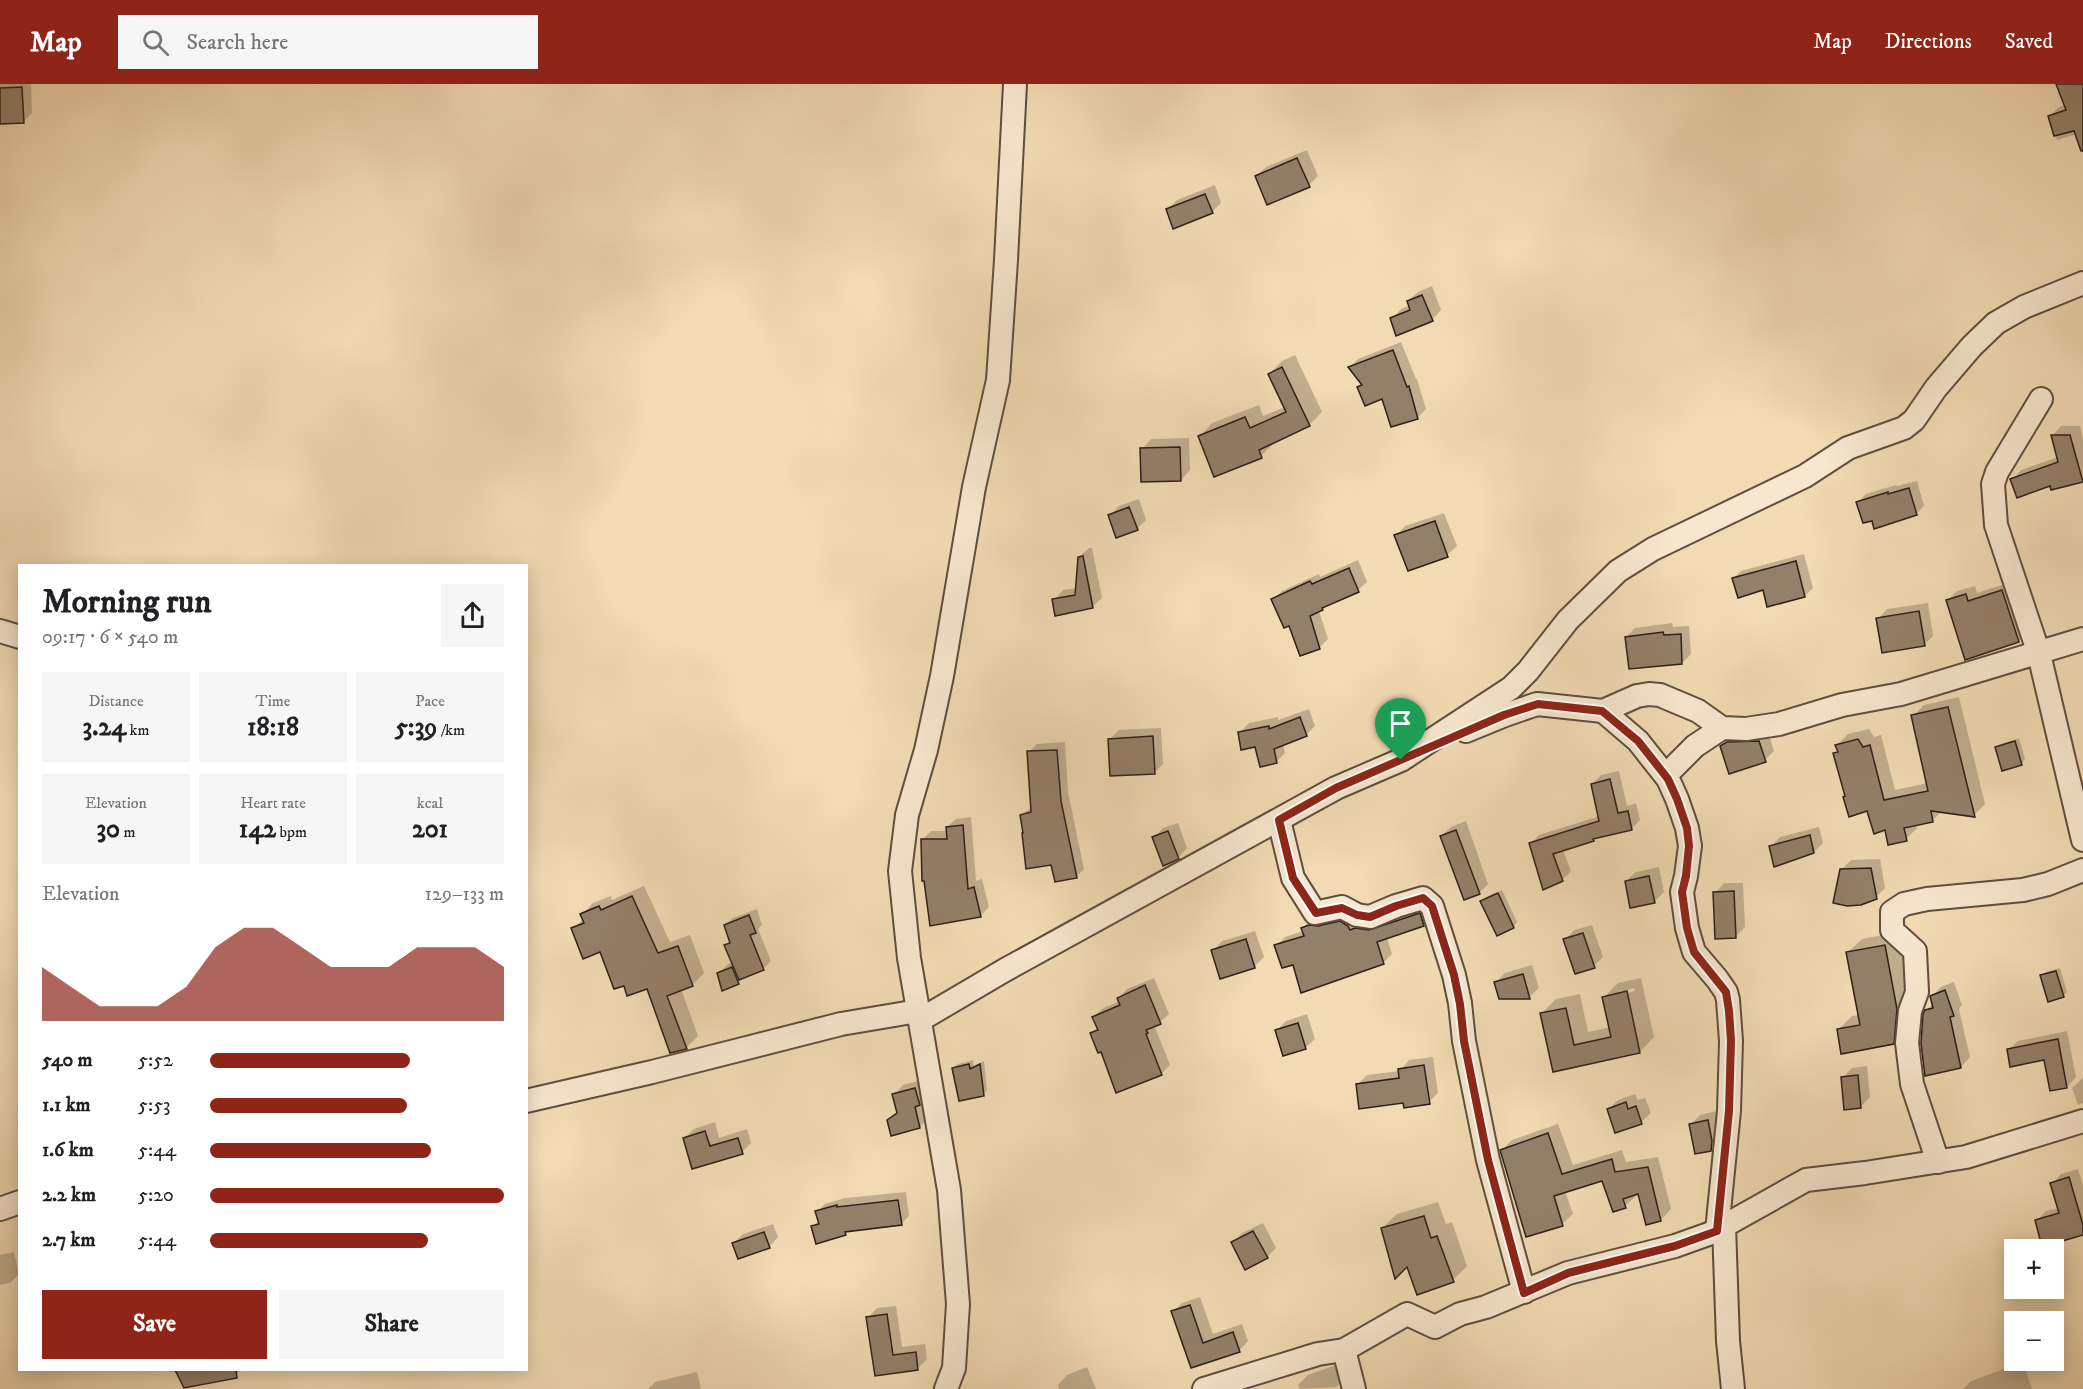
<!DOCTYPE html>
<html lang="en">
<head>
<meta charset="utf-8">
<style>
  :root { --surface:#fff; --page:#f6f6f6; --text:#202124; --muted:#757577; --accent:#8f2418 }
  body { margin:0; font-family:"IM FELL DW Pica",serif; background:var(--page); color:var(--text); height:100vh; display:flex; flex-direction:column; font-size:22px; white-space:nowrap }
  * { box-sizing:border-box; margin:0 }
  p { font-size:20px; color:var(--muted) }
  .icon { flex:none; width:33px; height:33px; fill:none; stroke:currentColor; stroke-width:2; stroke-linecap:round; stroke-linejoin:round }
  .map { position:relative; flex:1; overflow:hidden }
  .drawer { position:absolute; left:18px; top:480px; width:510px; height:807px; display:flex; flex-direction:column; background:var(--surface); border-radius:0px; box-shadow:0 3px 15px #0003 }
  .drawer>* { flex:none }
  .buttons { position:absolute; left:2004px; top:1155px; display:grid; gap:12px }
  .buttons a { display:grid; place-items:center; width:60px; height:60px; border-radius:0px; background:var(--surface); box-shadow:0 3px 15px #0003; font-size:30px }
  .pin { position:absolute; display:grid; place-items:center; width:51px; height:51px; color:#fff; margin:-62px -26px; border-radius:50% 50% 50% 0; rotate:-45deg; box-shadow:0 0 6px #0007 }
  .pin .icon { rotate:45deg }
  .round { display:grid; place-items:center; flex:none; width:63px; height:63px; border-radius:0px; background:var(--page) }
  .summary { display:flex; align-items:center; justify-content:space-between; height:102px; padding:0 24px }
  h1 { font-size:33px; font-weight:700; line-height:45px }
  .metrics { display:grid; grid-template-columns:repeat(3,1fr); gap:9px; height:102px; padding:6px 24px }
  .metrics div { display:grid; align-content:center; border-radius:0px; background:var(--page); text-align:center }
  .metrics b { font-size:26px; font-weight:700 }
  .metrics small { font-size:16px; font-weight:400 }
  .metrics p { font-size:16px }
  .chart { height:168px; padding:12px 24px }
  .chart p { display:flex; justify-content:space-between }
  .chart svg { width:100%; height:108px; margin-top:6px; fill:var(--accent); opacity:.7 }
  .primary-button { display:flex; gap:12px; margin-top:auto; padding:12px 24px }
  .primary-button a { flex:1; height:69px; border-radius:0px; background:var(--accent); color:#fff; font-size:24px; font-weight:700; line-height:69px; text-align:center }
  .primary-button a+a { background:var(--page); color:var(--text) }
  ul { padding:0 24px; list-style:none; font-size:20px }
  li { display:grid; grid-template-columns:96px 72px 1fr; align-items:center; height:45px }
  li i { height:15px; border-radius:8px; background:var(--accent) }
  header { display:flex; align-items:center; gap:36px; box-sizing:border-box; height:84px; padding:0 30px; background:var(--accent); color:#fff }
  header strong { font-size:28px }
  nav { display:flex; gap:33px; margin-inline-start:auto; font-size:21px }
  .search { width:420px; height:54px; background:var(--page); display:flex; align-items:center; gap:15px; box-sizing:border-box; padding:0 21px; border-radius:0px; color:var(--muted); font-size:22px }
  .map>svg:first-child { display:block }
  .shadow { fill:#0003; fill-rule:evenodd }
  .building { fill:#938069; stroke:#2c1f18; stroke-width:1.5 }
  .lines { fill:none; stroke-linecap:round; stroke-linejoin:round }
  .street-casing { stroke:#5e4e3f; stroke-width:26 }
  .street { stroke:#f7e7ce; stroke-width:22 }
  .route-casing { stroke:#fff; stroke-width:12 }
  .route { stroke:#8f2418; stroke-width:8 }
</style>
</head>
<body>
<header>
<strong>Map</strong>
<div class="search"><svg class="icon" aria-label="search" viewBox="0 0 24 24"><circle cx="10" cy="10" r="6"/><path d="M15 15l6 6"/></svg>Search here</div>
<nav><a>Map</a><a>Directions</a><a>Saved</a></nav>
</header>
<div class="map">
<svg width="2083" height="1305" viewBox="0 0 2083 1305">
  <rect width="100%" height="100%" fill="#f2dab3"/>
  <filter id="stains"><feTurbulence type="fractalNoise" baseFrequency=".00333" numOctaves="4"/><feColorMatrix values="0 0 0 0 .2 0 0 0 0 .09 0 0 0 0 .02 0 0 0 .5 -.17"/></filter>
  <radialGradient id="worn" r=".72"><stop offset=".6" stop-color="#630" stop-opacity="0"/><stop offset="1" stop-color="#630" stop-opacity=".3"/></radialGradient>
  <!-- shadow -->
  <g class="shadow">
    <polygon points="0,0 31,0 32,29 23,38 0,39"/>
    <polygon points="2062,0 2083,0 2083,48 2057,56 2050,32 2059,23 2065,21"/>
    <polygon points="1307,66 1318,92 1309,101 1256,92 1266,83"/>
    <polygon points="1215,101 1221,119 1212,128 1167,126 1177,116"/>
    <polygon points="1432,202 1441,226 1432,236 1392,235 1401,225 1410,221 1408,217 1418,208"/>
    <polygon points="1401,258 1416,295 1417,295 1426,325 1417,334 1383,313 1359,304 1363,300 1350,283 1358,275"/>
    <polygon points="1295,271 1322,328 1309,341 1273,358 1274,359 1261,372 1200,352 1212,339 1259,321 1263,332 1285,323 1269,290 1282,277"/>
    <polygon points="2061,342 2080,342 2083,356 2083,395 2051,400 2012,396 2021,386 2058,373 2052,352"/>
    <polygon points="1189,354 1190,386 1181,396 1142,365 1151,355"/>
    <polygon points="1917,397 1924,422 1916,430 1873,435 1858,418 1866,410 1896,401 1897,402"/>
    <polygon points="1139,415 1146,436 1137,445 1110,431 1119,422"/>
    <polygon points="1444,429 1457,462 1447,471 1396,452 1405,442"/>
    <polygon points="1089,464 1092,464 1102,514 1092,523 1054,516 1063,506 1077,504 1079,473"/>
    <polygon points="1804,470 1813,504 1805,512 1764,505 1733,495 1741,487"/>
    <polygon points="1358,476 1367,498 1358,506 1328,520 1319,527 1328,555 1319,564 1290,539 1273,515 1282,507 1319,490 1320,493"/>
    <polygon points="2011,498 2028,547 2019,557 1948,516 1957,507 1975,502 1977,509"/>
    <polygon points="1928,519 1933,552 1924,561 1878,535 1887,525"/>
    <polygon points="1672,539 1673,543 1689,542 1691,570 1682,579 1626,553 1635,544"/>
    <polygon points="1959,613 1985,720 1974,731 1942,727 1932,737 1916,740 1917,744 1906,755 1886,744 1868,726 1846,711 1835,670 1839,666 1837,661 1848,650 1869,645 1874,653 1881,651 1895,706 1928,699 1913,632 1924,621"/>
    <polygon points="1309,625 1315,642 1306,651 1283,660 1285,669 1276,678 1239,649 1249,639 1278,633 1278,636"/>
    <polygon points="1161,644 1163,680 1154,689 1110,655 1119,646"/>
    <polygon points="1768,648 1774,667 1765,676 1721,662 1731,653"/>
    <polygon points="2019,654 2025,675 2021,680 1997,664 2001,660"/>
    <polygon points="1065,658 1068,708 1084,785 1076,793 1052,779 1021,731 1032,723 1029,668 1037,660"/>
    <polygon points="1619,687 1627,722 1636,719 1640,736 1631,745 1596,753 1593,756 1563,766 1571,787 1562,796 1531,760 1539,751 1600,732 1592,700 1601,691"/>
    <polygon points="971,733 976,797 982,795 989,823 980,832 922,756 931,747 948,747 947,743 956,735"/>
    <polygon points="1466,737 1488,800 1479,809 1442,752 1451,743"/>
    <polygon points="1178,739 1187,764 1178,774 1154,754 1163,744"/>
    <polygon points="1819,743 1823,759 1814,768 1771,763 1780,753"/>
    <polygon points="1880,775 1885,804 1876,813 1841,786 1851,776"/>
    <polygon points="1659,783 1664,808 1654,818 1626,797 1636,788"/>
    <polygon points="1724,799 1743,799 1745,843 1735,853 1715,809"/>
    <polygon points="644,802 670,858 690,851 704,889 692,901 681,905 698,952 686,964 648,903 625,900 601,866 573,845 583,835 582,831 593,819 611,812 612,816"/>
    <polygon points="1502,806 1517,838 1513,843 1482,817 1486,813"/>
    <polygon points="1428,821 1432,832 1423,841 1387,854 1392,870 1383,879 1294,879 1276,862 1285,853 1303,847 1303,844 1311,835"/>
    <polygon points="757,825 762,841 758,845 771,877 764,884 745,892 738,899 718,890 728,880 733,878 726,861 731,857 725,841 733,834"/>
    <polygon points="1592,841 1603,873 1594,882 1565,856 1574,846"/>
    <polygon points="1255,847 1264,873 1254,883 1213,867 1222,857"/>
    <polygon points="1898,848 1910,910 1907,945 1893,959 1838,946 1852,932 1860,931 1848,868 1862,855"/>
    <polygon points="1532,881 1539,904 1529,913 1496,898 1505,889"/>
    <polygon points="2060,884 2067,908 2063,912 2042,892 2046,888"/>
    <polygon points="1154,894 1169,930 1160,938 1154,941 1170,981 1161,990 1102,966 1092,949 1098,943 1094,933 1103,924 1120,917 1119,914 1127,905"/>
    <path d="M1641,894L1654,953L1640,968L1554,986L1541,930L1556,915L1580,910L1588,948L1611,943L1604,913L1618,899ZM1634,904L1635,907L1619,911V908Z"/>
    <polygon points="1954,898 1962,921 1959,925 1970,973 1961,983 1926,927 1934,919 1932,912 1941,903"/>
    <polygon points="1307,930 1315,955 1305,964 1277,946 1286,937"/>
    <polygon points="2067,947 2076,993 2067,1003 2045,974 2008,966 2018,957"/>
    <polygon points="1433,973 1438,1009 1429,1018 1404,1017 1358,1000 1367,991 1400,987 1409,976"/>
    <polygon points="973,976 974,982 984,977 987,1006 983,1010 953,984 958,980"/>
    <polygon points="1867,982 1870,1013 1861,1022 1843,993 1852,984"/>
    <polygon points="2083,994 2083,1019 2078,1021 2072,1004"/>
    <polygon points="924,995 929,1033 920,1043 892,1050 889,1037 898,1027 894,1011 903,1001"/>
    <polygon points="1635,1010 1638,1016 1645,1014 1651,1029 1641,1038 1608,1026 1618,1016"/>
    <polygon points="1717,1027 1721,1046 1720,1056 1711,1065 1691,1040 1700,1031"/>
    <polygon points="715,1038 719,1054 747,1045 751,1059 742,1068 693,1083 685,1054 694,1045"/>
    <polygon points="1558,1040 1573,1081 1622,1066 1626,1078 1658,1073 1671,1125 1661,1136 1639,1108 1635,1109 1636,1112 1625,1122 1603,1095 1565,1107 1573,1130 1562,1140 1501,1067 1512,1056"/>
    <polygon points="2078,1085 2083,1101 2083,1149 2037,1137 2046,1127 2059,1124 2052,1100 2061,1090"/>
    <polygon points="906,1108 909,1132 901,1140 848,1146 845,1150 813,1143 819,1136 817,1128 825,1120 845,1114"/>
    <polygon points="1438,1118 1446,1140 1452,1138 1467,1182 1453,1196 1408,1180 1382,1144 1397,1130"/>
    <polygon points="1263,1139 1276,1164 1267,1173 1233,1159 1242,1149"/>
    <polygon points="773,1140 778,1153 769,1163 734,1159 743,1150"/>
    <polygon points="14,1168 19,1190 10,1199 0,1201 0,1171"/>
    <polygon points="1200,1213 1213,1250 1242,1240 1248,1257 1239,1267 1192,1283 1173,1228 1182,1219"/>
    <polygon points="896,1222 902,1263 925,1260 927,1275 918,1284 876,1290 868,1234 877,1224"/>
    <polygon points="2023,1278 2032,1305 1963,1305 1971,1297"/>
    <polygon points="1339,1280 1345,1294 1336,1303 1300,1305 1298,1301 1308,1291"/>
    <polygon points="1087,1283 1096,1305 1059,1305 1058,1301 1067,1291"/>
    <polygon points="155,1286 240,1286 232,1293"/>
    <polygon points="697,1288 701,1305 648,1305 655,1298"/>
  </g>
  <!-- building -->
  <g class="building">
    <polygon points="2056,0 2083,0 2083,67 2081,67 2074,47 2054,52 2048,32 2066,26"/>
    <polygon points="22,3 24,39 0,40 0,4"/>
    <polygon points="1297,74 1310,103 1267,121 1255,92"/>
    <polygon points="1205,110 1213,129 1173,145 1166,125"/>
    <polygon points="1422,211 1433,237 1396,252 1390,234 1410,226 1407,217"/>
    <polygon points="1393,266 1407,303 1409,302 1418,335 1391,343 1382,315 1365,322 1357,303 1362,301 1348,283"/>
    <polygon points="1282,283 1310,342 1259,366 1262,374 1214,393 1198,352 1245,333 1250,344 1286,328 1268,290"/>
    <polygon points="2051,351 2070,351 2083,398 2051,406 2050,402 2017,414 2010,395 2058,378"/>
    <polygon points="1180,363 1181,397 1141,398 1140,364"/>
    <polygon points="1909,404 1917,431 1874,445 1872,437 1863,439 1856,418 1888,408 1888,410"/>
    <polygon points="1129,423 1138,446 1116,454 1108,431"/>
    <polygon points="1435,437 1448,473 1408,487 1394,451"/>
    <polygon points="1083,472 1093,524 1055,532 1052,515 1075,511 1078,473"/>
    <polygon points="1796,477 1805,513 1767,523 1763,506 1738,514 1732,494"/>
    <polygon points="1349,484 1359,508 1322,524 1323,526 1310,532 1320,565 1300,572 1289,542 1284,544 1271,515 1310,497 1312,500"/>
    <polygon points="2002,506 2019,558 1965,576 1946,516 1966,510 1968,517"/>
    <polygon points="1919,527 1925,562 1882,569 1876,534"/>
    <polygon points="1663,548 1664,551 1681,550 1682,580 1629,585 1625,553"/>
    <polygon points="1948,623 1975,733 1931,727 1933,738 1904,744 1907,757 1888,761 1885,746 1874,750 1867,727 1849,733 1843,713 1845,712 1833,669 1838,668 1835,661 1858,655 1863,663 1870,661 1884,716 1928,707 1911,631"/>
    <polygon points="1300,633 1307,652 1274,665 1277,679 1260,683 1255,663 1241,666 1238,648 1269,642 1269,645"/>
    <polygon points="1153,652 1155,690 1110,692 1108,655"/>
    <polygon points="1759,657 1766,678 1729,690 1720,662 1727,658"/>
    <polygon points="2015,657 2022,681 2002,687 1995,663"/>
    <polygon points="1057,666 1061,717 1077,794 1055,798 1051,781 1026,785 1022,749 1023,749 1020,731 1031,728 1027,667"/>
    <polygon points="1610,695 1618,729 1628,727 1632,746 1593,755 1594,757 1553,770 1563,797 1543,806 1529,759 1599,737 1591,700"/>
    <polygon points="963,741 968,805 974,803 981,833 930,842 924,797 922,797 921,755 947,755 946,743"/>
    <polygon points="1456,746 1480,810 1464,816 1440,752"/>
    <polygon points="1168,747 1179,775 1163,782 1152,753"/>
    <polygon points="1810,751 1814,769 1774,783 1769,762"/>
    <polygon points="1871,784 1877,815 1861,821 1847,822 1833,819 1840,785"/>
    <polygon points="1649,792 1655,819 1630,824 1625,797"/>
    <polygon points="1734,807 1736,854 1715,855 1713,808"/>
    <polygon points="1498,809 1514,844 1497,852 1480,817"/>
    <polygon points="632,812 658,869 678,862 693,902 667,912 687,965 670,969 647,905 627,912 624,902 614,905 600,868 583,875 571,844 584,839 580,830 599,822 601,826"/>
    <polygon points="1420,829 1424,842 1377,858 1384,880 1301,909 1293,881 1282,884 1274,861 1304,852 1301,844 1309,841 1318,842 1340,837 1348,842 1350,846 1355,844 1369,846"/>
    <polygon points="749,831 756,849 750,851 764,886 739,896 724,861 730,859 724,841"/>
    <polygon points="1583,849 1595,884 1575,890 1563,855"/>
    <polygon points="1246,855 1255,884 1220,895 1211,866"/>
    <polygon points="1885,861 1897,925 1894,960 1841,970 1837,945 1860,941 1846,868"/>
    <polygon points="732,883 739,900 722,907 717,889"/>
    <polygon points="2056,887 2064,913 2048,918 2040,891"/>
    <polygon points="1523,890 1530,915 1499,915 1494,898"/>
    <polygon points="1145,901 1161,940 1146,946 1148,949 1146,950 1162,991 1116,1009 1101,968 1098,969 1090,949 1098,946 1092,933 1120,921 1117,914"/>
    <polygon points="1945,906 1954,932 1950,933 1961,984 1925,992 1921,959 1923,930 1925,926 1933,924 1930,912"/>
    <polygon points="1627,907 1640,969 1553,988 1540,929 1566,924 1574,961 1611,953 1602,913"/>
    <polygon points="1298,939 1306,965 1283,972 1275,946"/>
    <polygon points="2058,955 2067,1004 2050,1007 2044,976 2010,983 2007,965"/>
    <polygon points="969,980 970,985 980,980 984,1012 959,1017 952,984"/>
    <polygon points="1424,981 1430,1020 1404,1024 1403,1019 1359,1025 1356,1000 1399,994 1398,985"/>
    <polygon points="1858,991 1861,1024 1844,1026 1841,993"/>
    <polygon points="915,1004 920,1021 915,1023 920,1044 891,1052 887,1036 897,1029 892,1010"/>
    <polygon points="1626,1018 1628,1025 1636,1022 1642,1040 1615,1049 1607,1025"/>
    <polygon points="1708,1036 1712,1057 1711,1067 1695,1070 1689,1040"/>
    <polygon points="705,1047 710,1062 738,1054 743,1070 692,1085 683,1054"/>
    <polygon points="1548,1049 1562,1090 1612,1075 1615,1088 1648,1083 1661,1137 1646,1141 1638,1110 1623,1115 1626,1124 1613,1128 1602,1097 1554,1112 1563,1142 1526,1153 1500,1066"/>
    <polygon points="2069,1093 2083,1141 2083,1151 2042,1163 2035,1136 2059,1129 2050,1099"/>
    <polygon points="898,1116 902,1141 845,1148 846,1151 816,1160 811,1142 819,1140 815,1127 837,1121 837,1123"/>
    <polygon points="1424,1132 1431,1154 1437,1152 1454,1198 1417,1211 1407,1183 1395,1195 1381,1144"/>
    <polygon points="1253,1147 1268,1174 1245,1186 1231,1158"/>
    <polygon points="764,1148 770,1164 738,1175 732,1159"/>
    <polygon points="1190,1221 1203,1259 1233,1248 1240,1268 1191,1284 1171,1227"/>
    <polygon points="887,1230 893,1271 916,1268 918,1286 875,1292 866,1233"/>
    <polygon points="175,1286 236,1286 237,1294 184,1304"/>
  </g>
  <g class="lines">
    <defs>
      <g id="street">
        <polyline points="2041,315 1997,388 1993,400 1996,441 2039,570 2083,756"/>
        <polyline points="0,547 20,553"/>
        <polyline points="1603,627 1638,657 1668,695 1677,715 1687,744 1690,762 1686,792 1682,808 1687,844 1694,868 1717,895 1726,908 1728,916 1731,957 1729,1027 1717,1147 1724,1142"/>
        <polyline points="1466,647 1505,631 1537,620 1603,627 1637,612 1649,610 1660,611 1698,627 1722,644 1746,645 1779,640 1842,621 1901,610 2083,555"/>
        <polyline points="1666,691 1695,662 1722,644"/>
        <polyline points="1279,736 1293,794 1315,829 1342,823 1357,831 1370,833 1396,822 1423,814 1432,822 1454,891 1460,919 1464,957 1488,1076 1524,1208"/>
        <polyline points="920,936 1005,886 1336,704 1401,676 1511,604 1528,587 1568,536 1618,487 1653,465 1805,392 1848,364 1904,344 1914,336 1936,304 1972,262 1996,239 2024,223 2083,199"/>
        <polyline points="526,1017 652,988 841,940 918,927"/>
        <polyline points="1938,1078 1912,1000 1907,959 1910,927 1917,908 1915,867 1892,846 1892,828 1904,820 1927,815 2023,806 2048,800 2083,786"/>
        <polyline points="0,1125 20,1118"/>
        <polyline points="1344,1266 1354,1305"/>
        <polyline points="946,1305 954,1284 958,1220 949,1106 909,874 900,787 907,731 926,666 942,592 974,403 998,296 1006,176 1015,0"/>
        <polyline points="1204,1305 1318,1270 1344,1266 1407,1230 1435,1243 1460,1230 1486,1223 1568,1189 1675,1162 1717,1147"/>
        <polyline points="1733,1305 1728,1257 1724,1142 1806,1096 1865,1089 1966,1073 2083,1037"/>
      </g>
    </defs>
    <!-- street casing -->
    <use href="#street" class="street-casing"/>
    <!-- street -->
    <use href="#street" class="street"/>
  </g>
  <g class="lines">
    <defs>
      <polygon id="route" points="1538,620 1602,627 1638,657 1668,695 1677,715 1687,744 1689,762 1686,792 1682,808 1687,844 1694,868 1726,908 1729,927 1731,957 1729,1027 1717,1147 1675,1162 1568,1189 1524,1209 1488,1076 1464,957 1460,920 1454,891 1432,822 1423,814 1396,822 1370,833 1357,831 1342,824 1316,829 1293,794 1279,736 1336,704 1504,631"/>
    </defs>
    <!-- route casing -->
    <use href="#route" class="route-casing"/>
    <!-- route -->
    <use href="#route" class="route"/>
  </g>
  <rect width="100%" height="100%" filter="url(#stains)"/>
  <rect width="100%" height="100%" fill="url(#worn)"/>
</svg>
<div class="buttons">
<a>+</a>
<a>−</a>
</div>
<div class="pin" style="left:1401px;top:676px;background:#1e9e55"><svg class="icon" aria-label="arrive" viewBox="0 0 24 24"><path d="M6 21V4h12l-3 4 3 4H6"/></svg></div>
<section class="drawer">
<div class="summary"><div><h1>Morning run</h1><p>09:17 · 6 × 540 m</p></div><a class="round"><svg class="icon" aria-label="share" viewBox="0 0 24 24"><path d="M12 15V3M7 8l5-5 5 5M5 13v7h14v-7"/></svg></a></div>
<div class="metrics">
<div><p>Distance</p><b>3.24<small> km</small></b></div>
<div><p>Time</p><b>18:18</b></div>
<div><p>Pace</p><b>5:39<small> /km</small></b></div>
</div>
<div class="metrics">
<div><p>Elevation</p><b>30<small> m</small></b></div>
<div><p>Heart rate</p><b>142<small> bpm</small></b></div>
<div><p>kcal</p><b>201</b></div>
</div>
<div class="chart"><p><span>Elevation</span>129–133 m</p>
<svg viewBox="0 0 160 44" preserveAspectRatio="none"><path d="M0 44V22L10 30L20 38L30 38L40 38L50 30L60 14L70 6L80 6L90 14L100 22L110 22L120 22L130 14L140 14L150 14L160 22V44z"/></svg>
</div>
<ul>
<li><b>540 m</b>5:52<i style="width:68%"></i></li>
<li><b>1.1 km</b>5:53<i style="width:67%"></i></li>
<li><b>1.6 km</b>5:44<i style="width:75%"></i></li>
<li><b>2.2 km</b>5:20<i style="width:100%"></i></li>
<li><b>2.7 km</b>5:44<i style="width:74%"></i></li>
</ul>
<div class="primary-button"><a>Save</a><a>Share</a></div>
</section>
</div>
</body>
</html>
